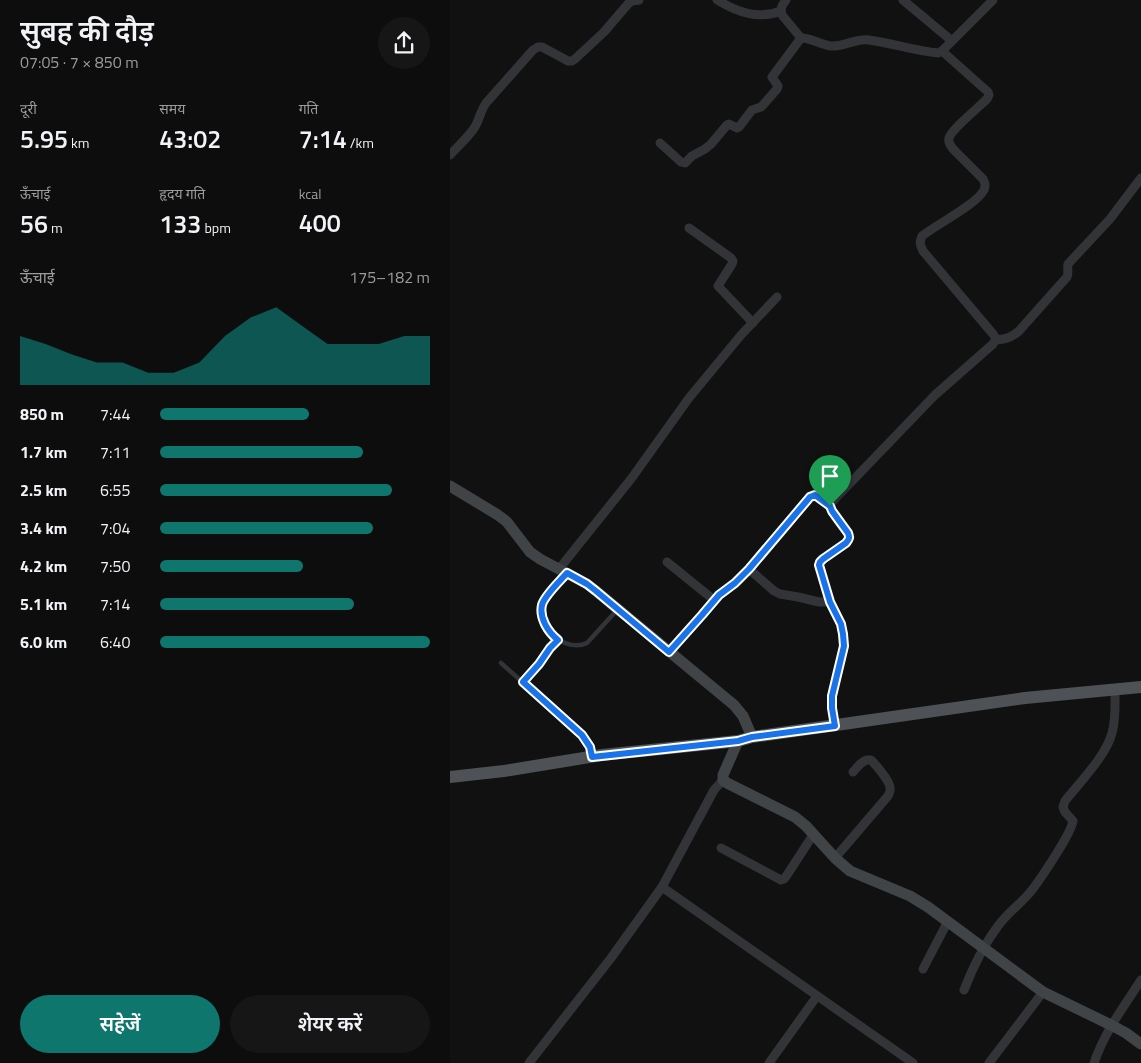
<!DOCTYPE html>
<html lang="hi">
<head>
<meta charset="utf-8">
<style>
  :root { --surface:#0d0d0e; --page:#161617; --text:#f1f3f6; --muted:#9a9c9e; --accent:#0f766e }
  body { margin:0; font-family:"Titillium Web","Noto Sans Devanagari",sans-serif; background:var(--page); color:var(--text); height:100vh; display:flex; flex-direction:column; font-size:19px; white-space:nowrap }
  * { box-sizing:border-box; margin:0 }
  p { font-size:16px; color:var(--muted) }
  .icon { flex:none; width:28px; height:28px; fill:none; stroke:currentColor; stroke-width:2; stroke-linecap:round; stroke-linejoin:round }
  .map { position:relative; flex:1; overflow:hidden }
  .drawer { display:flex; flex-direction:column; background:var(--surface); width:450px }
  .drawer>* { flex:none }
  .pin { position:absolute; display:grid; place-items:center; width:42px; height:42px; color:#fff; margin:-51px -21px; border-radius:50% 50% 50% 0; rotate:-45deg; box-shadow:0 0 5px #0007 }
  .pin .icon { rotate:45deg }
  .round { display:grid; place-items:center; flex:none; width:52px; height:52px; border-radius:26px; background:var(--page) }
  .headline { display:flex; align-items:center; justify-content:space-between; height:85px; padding:0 20px }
  h1 { font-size:28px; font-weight:600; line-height:38px }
  .stats { display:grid; grid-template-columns:repeat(3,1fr); gap:8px; height:85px; padding:5px 20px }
  .stats div { display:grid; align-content:center }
  .stats b { font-size:25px; font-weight:600 }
  .stats small { font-size:14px; font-weight:400 }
  .stats p { font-size:14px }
  .chart { height:140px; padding:10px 20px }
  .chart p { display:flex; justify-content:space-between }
  .chart svg { width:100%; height:90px; margin-top:5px; fill:var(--accent); opacity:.7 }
  .cta { display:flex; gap:10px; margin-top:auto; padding:10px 20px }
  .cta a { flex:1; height:58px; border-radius:30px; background:var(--accent); color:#fff; font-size:20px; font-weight:600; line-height:58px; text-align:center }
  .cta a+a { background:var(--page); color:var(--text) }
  ul { padding:0 20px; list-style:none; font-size:16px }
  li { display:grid; grid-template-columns:80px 60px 1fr; align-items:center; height:38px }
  li i { height:12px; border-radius:6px; background:var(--accent) }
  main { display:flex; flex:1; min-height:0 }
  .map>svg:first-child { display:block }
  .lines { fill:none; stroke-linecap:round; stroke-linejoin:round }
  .lane { stroke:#323437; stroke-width:4.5 }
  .street { stroke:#323437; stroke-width:9 }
  .secondary { stroke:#404447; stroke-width:11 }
  .primary { stroke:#4e5256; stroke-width:12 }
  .route-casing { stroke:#fff; stroke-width:10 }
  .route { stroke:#1a73e8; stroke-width:6 }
</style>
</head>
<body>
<main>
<section class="drawer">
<div class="headline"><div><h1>सुबह की दौड़</h1><p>07:05 · 7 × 850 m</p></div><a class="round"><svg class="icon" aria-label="share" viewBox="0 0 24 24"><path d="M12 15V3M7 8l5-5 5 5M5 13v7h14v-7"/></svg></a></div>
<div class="stats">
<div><p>दूरी</p><b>5.95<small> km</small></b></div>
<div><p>समय</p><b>43:02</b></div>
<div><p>गति</p><b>7:14<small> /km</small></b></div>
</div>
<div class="stats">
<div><p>ऊँचाई</p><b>56<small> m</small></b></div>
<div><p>हृदय गति</p><b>133<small> bpm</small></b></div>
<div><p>kcal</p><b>400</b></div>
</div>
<div class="chart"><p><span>ऊँचाई</span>175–182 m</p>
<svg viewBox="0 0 160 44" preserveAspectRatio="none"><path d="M0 44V20L10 24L20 29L30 33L40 33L50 38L60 38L70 33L80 20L90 11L100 6L110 15L120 24L130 24L140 24L150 20L160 20V44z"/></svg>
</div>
<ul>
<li><b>850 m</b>7:44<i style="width:55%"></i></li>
<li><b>1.7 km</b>7:11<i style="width:75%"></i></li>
<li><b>2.5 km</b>6:55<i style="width:86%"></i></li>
<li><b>3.4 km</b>7:04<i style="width:79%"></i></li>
<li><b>4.2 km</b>7:50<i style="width:53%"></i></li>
<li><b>5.1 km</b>7:14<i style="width:72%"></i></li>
<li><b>6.0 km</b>6:40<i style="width:100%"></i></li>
</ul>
<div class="cta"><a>सहेजें</a><a>शेयर करें</a></div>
</section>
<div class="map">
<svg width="691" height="1063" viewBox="0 0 691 1063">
  <rect width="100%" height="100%" fill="#111112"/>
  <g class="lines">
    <!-- lane -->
    <g class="lane">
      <path d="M116,574C109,582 94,596 92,605C87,629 116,653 137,643L167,610"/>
      <polyline points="51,663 132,735 137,741 142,755"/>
      <polyline points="73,682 89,665 100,648 108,640"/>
    </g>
    <!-- street -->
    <g class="street">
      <path d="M267,0C287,12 308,20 331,11"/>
      <path d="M336,0C332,5 330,8 332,15L351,38"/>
      <polyline points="453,0 502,41"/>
      <path d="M210,143L231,162L235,163L242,156L255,149L261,144L277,125L279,124L287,128L289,127L302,110L311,107L313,105L327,89L328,86L322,77L351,38C359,37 371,45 381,46C394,47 406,38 419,40C442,43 465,51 488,53L492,51L543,0"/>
      <path d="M0,155C9,145 20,136 26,125C30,117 31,110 36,103L83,50L88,47H92L118,61H122L125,59L154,32L178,4L182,1L189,0"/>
      <polyline points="239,228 281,258 283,261 282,264 268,286 303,323"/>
      <path d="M546,340C556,339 561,338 569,331L617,277C619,273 617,268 618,264L660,219L691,178"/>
      <polyline points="217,562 264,600"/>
      <polyline points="109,569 181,479 239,398 291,335 327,297"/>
      <polyline points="299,569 324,591 330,594 348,597 369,602 380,602"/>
      <polyline points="219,652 252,615 269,595 285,583 299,569 360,497 365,495 380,506"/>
      <path d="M385,726L382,708V696L394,646L393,634L391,624L380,602L369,565L370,562L373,559L396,543L400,537L398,533C392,525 379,513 381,503L485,395L543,344C546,340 546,338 543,334L473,251C470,245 469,242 472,236C487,224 526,205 534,190C536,185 535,183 533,179L503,149C500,145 498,142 499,138C501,130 530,106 537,99L539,95L538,92L492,51"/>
      <polyline points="271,848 331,880 334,879 337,875 363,835"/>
      <path d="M385,858L438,796C439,793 441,791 440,788C440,781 426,765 421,760C413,758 408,767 403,772"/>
      <polyline points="212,887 463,1063"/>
      <polyline points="473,969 498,921"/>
      <path d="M514,990C523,967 533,946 548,926C558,912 572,903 582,890C591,878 621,834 623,821L615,812L613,807L615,801C630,782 656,756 662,733C666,719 665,704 665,690"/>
      <polyline points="79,1063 161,958 212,887 264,790 273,780"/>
      <polyline points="319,1063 367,996"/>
      <polyline points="539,1063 593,992"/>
      <path d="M644,1063C655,1031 673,1008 691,980"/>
    </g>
    <!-- secondary -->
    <g class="secondary">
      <polyline points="0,486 48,515 57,522 80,552 90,559 137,584 146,591 284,705 293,716 302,737"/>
      <polyline points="288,741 273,775 273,780 277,783 345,817 356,826 385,858 400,871 460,896 478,907 593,992 661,1025 676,1033 691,1044"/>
    </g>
    <!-- primary -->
    <polyline class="primary" points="0,777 54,771 152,755 288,741 302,737 575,698 691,687"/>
  </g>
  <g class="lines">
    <defs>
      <path id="route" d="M365,495L380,506L382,511L398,533C400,538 399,539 396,543L373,559L370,562L369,565L380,602L391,624L393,634L394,646L382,696V708L385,726L302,737L288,741L142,757L140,747L132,735L73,682L89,664L100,648L108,640C98,632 89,618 92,605C94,596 111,580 117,573L137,584L146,591L219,652L252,615L269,595L285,583L299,569L360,497Z"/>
    </defs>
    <!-- route casing -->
    <use href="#route" class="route-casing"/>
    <!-- route -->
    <use href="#route" class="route"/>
  </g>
</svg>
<div class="pin" style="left:380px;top:506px;background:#1e9e55"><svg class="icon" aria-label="arrive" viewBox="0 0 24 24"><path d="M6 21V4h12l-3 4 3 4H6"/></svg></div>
</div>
</main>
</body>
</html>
